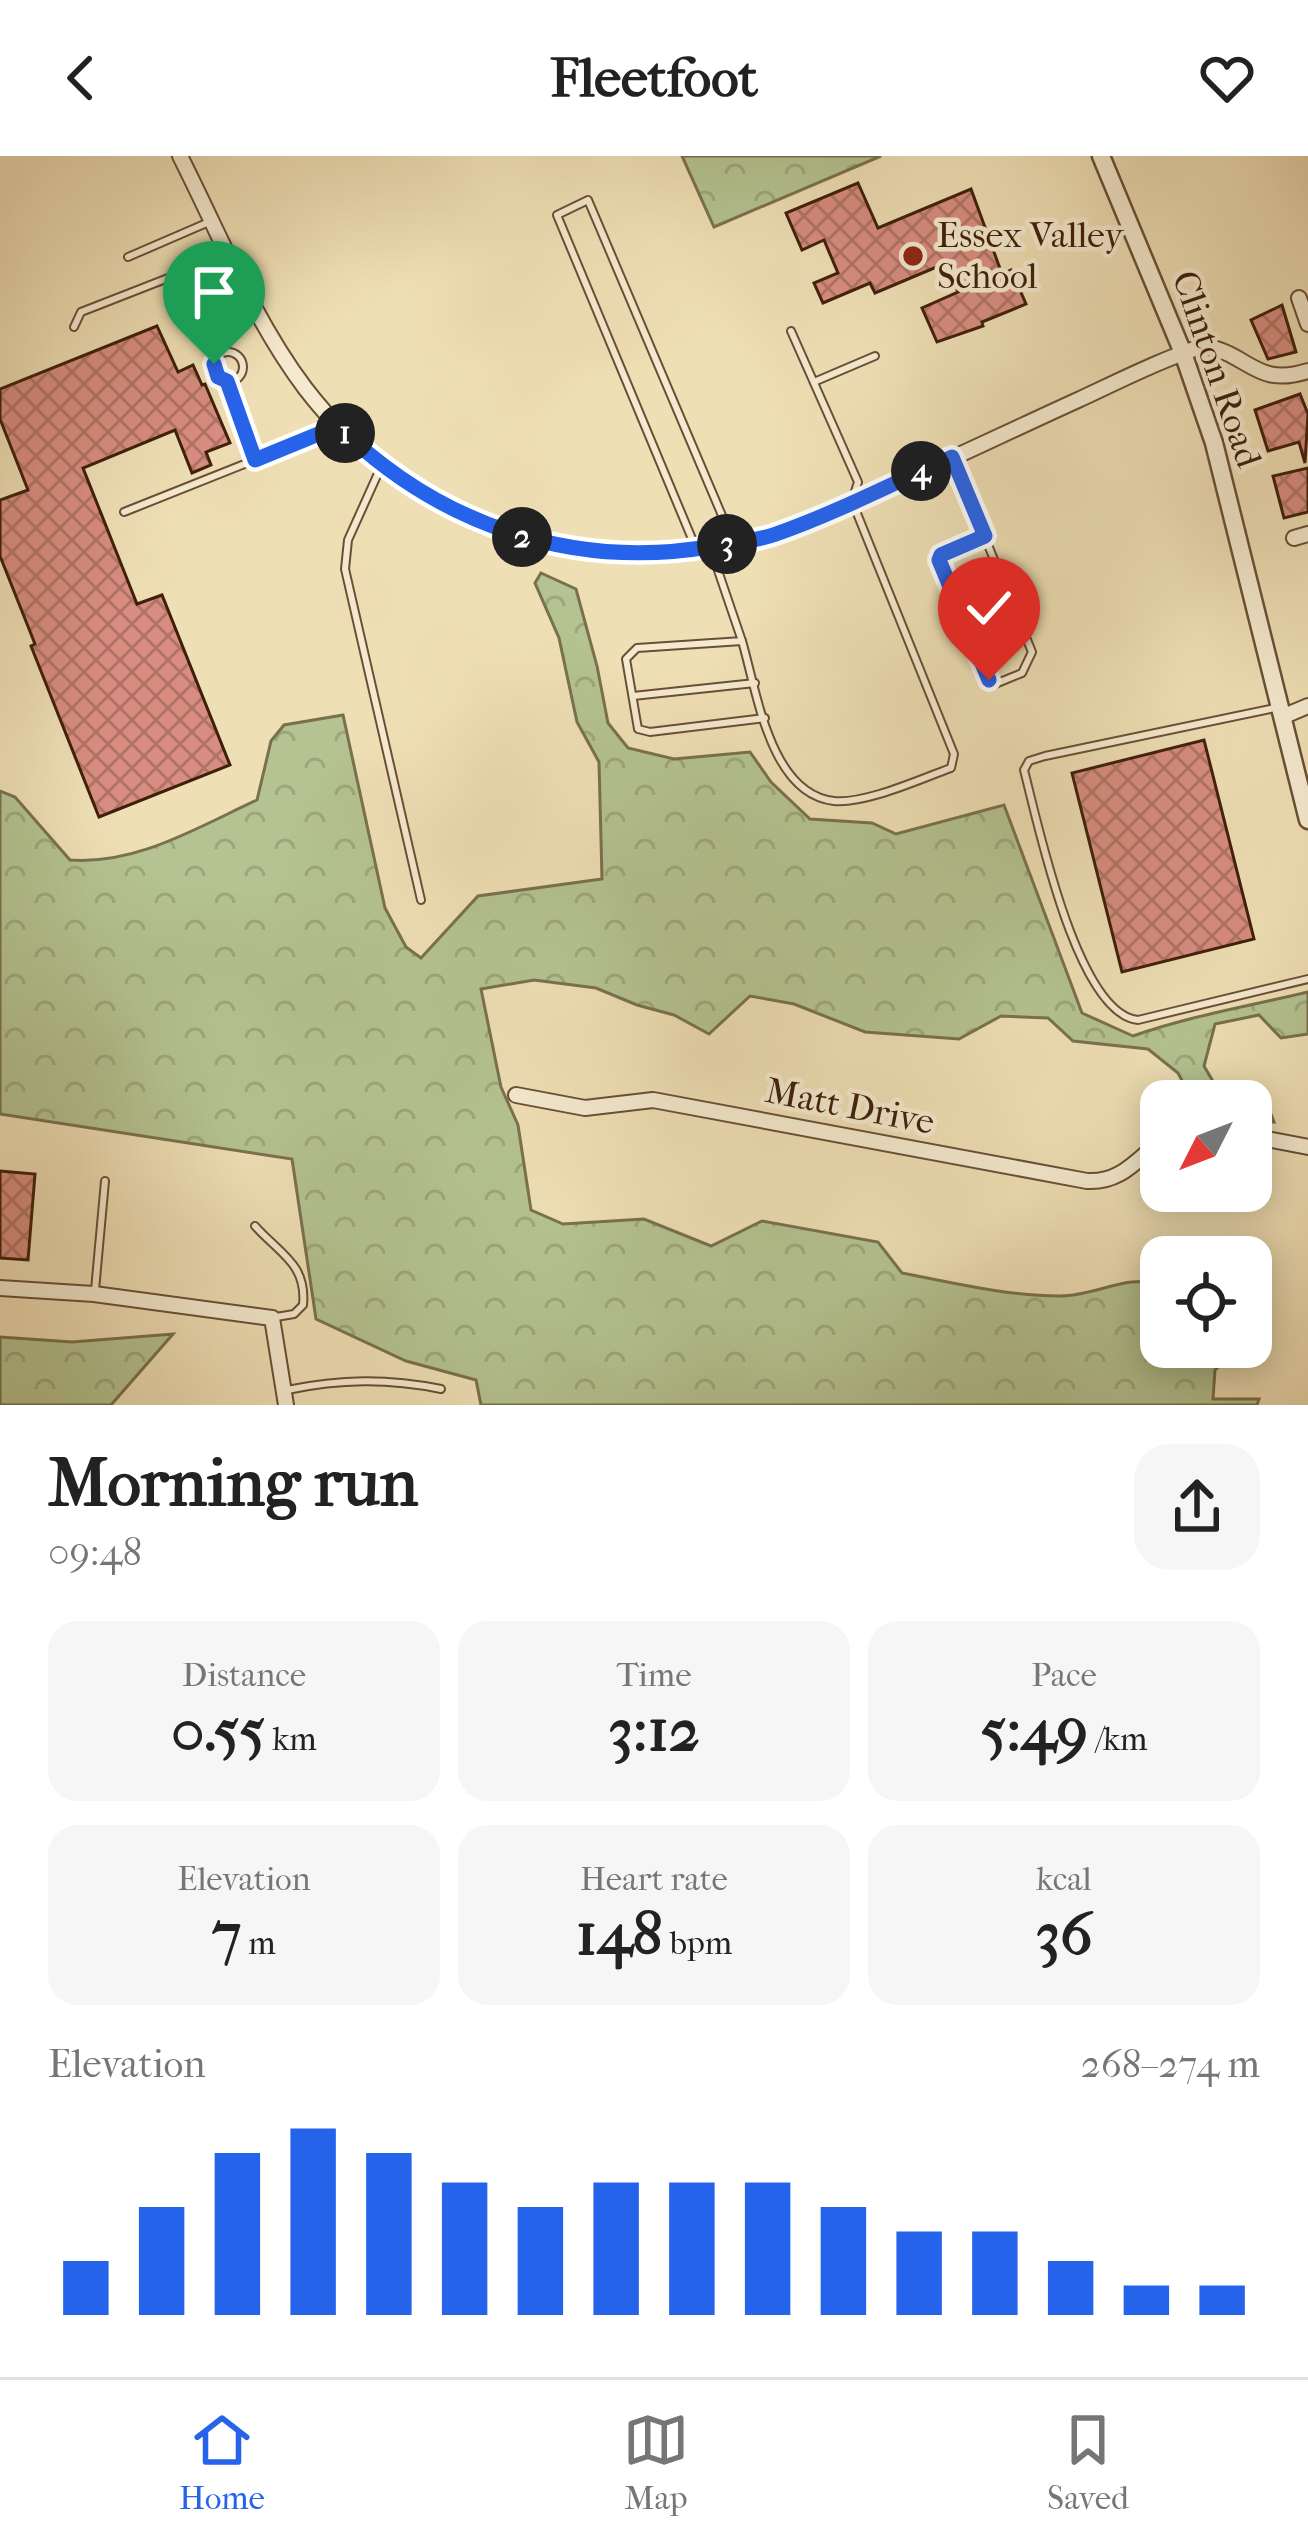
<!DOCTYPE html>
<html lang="en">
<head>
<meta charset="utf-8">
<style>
  :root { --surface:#fff; --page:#f6f6f6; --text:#222; --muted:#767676; --line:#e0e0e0; --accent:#2563eb }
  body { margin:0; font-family:"IM FELL French Canon",serif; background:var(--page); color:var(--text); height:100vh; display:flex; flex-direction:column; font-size:45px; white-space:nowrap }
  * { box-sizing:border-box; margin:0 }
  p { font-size:39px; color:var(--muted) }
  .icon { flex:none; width:66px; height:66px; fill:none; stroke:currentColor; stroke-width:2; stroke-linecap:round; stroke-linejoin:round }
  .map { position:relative; height:1249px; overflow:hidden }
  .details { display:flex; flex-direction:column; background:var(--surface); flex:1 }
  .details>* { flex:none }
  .needle { width:78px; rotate:228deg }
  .controls { position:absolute; left:1140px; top:924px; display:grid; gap:24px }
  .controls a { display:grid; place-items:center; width:132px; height:132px; border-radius:24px; background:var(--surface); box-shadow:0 6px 30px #0003; font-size:60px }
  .pin { position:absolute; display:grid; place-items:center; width:102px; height:102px; color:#fff; margin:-123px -51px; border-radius:50% 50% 50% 0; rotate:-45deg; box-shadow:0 0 12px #0007 }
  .pin .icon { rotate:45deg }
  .km { position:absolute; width:60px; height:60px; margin:-30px; border-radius:50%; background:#222; color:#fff; font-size:33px; line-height:60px; text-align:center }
  .round { display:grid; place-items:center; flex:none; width:126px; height:126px; border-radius:36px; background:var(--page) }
  .headline { display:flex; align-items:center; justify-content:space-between; height:204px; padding:0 48px }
  h1 { font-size:66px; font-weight:700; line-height:90px }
  .metrics { display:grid; grid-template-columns:repeat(3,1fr); gap:18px; height:204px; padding:12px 48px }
  .metrics div { display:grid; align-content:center; border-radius:30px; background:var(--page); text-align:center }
  .metrics b { font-size:60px; font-weight:700 }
  .metrics small { font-size:33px; font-weight:400 }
  .metrics p { font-size:33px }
  .chart { height:336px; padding:24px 48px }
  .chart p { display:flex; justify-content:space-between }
  .chart svg { width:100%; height:216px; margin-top:12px; stroke:var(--accent); stroke-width:6 }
  header { display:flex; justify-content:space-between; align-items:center; height:156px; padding:0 48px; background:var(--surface); font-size:54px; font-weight:700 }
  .tabs { display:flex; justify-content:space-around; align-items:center; height:168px; border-top:3px solid var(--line); background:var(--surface); font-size:33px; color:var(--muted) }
  .tabs a { display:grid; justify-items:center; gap:6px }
  .tabs .selected { color:var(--accent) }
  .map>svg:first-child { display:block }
  .forest { fill:url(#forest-crowns); stroke:#79714e; stroke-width:3 }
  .building { fill:url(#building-cross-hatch); stroke:#3e1f0b; stroke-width:3 }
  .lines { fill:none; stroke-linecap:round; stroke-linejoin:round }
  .service-casing { stroke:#6a4f36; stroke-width:10 }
  .minor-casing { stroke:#6a4f36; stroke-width:18 }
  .tertiary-casing { stroke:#6a4f36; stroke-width:21 }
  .service { stroke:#f5eacf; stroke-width:6 }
  .minor { stroke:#f5eacf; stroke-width:14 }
  .tertiary { stroke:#f5eacf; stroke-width:16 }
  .route-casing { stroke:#fff; stroke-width:24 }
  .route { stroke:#2563eb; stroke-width:15 }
  .poi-dot { fill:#8f2418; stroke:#f5eacf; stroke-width:4.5 }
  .labels { text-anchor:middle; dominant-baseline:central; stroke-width:9; stroke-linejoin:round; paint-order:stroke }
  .poi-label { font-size:36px; fill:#3e1f0b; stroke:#f5eacf; text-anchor:start }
  .street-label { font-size:36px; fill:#3e1f0b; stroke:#f5eacf }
</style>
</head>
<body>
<header><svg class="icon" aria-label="back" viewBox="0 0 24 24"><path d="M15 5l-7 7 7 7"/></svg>Fleetfoot<svg class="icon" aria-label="heart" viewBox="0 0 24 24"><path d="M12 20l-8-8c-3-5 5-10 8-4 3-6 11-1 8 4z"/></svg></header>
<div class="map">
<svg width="1308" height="1249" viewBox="0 0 1308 1249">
  <defs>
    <pattern id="forest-crowns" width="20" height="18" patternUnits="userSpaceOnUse" patternTransform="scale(3)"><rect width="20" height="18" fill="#b4c391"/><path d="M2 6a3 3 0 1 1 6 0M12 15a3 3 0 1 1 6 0" fill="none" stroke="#9ca77c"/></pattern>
    <pattern id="building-cross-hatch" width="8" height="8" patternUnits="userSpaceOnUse" patternTransform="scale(3)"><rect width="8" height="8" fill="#d88d80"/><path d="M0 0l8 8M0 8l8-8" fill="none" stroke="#b17367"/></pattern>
  </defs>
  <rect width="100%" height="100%" fill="#efdfb5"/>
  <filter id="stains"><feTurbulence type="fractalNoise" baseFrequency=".00167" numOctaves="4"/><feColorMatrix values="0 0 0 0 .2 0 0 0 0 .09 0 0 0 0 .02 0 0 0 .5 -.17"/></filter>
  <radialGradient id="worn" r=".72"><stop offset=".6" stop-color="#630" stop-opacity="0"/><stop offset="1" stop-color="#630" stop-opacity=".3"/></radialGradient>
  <!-- forest -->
  <g class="forest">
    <polygon points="682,0 881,0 714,71"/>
    <path d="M541,417L576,433L597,510L608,567L628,592L674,603L750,596L771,626L810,663L872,667L896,678L1004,649L1082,857L1133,880C1190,860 1249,850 1308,836V878L1281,882L1259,859L1215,868L1204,910L1214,927L1261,933L1274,966L1251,964V945H1193L1178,917L1148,893L1073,885L1048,862L1001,860L959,883L865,876L794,848L750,840L709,878L674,859L637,849L596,832L534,824L481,833L501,931L518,969L531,1054L563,1068L644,1063L711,1090L762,1065L878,1086L902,1117C954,1127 1007,1140 1060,1140C1096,1140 1126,1118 1161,1128V1191H1241L1215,1214L1213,1243H1259L1257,1249H481L476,1224L406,1205L316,1163L292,1003L0,958V635L15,641L70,704C137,709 198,671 257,644L271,585L284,569L343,559L385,752L406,791L421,802L478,740L602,723L599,606L577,566L559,482L535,427Z"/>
    <polygon points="173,1178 111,1249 0,1249 0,1181 72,1186"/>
  </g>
  <!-- building -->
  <g class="building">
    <polygon points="858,27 878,72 971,33 1002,118 1011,114 1026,148 982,166 983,170 937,186 922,152 958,136 946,107 875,137 870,127 823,147 814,127 838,117 824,84 802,94 786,57"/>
    <polygon points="1282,149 1296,196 1268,203 1251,164"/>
    <polygon points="157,170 178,216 193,209 202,229 205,228 230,287 206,296 211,309 192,317 175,274 83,312 137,448 162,439 230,609 99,661 31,490 35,488 0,400 0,344 28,334 0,263 0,233"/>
    <polygon points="1300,238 1308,258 1305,307 1299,286 1268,295 1255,254"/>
    <polygon points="1308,312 1308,356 1284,362 1273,320"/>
    <polygon points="1204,584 1254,783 1122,816 1072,617"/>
    <polygon points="0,1015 35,1018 28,1104 0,1102"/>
  </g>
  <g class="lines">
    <defs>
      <g id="service">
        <polyline points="128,101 209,66"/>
        <polyline points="74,171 81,156 227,99"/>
        <circle cx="228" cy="211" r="15"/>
        <polyline points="227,225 255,304"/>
        <polyline points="814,226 875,200"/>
        <polyline points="953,304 1032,496 1022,517 995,528 989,524 939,404 941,399 985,380"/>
        <polyline points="380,313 348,384 345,413 421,744"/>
        <polyline points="124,356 335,272"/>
        <polyline points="695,390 557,59 588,44 732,383"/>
        <polyline points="711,394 742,485 637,492 626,503 638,573 650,576 765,562"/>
        <path d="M742,485C757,536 770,638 834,645C866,648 920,623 951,612L954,598L852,345L858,326L791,175"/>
        <polyline points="633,540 755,527"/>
        <path d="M1275,552L1045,600L1029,605L1024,614C1038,668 1077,858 1138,864L1308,823"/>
        <path d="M255,1070C280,1098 307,1108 303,1149L294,1158L276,1161"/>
        <polyline points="95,1134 105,1025"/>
        <path d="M287,1234C340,1223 387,1222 441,1233"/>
      </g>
      <g id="minor">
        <path d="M180,0C219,77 253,163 305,232C402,359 560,418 716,390C737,386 759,384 778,377C880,338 979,289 1078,244C1119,225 1160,204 1203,190C1249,197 1255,232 1308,215"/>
        <polyline points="1299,142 1308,168"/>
        <polyline points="1294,382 1308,378"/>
        <polyline points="1282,561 1308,550"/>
        <path d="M516,939L585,952L653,944L1087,1025C1121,1027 1136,1004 1161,985"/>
        <polyline points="1251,980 1308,991"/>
        <polyline points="0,1132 94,1138 272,1162 286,1249"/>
      </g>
      <polyline id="tertiary" points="1101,0 1183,197 1214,287 1308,664"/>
    </defs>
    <!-- service casing -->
    <use href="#service" class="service-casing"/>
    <!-- minor casing -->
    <use href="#minor" class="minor-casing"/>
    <!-- tertiary casing -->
    <use href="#tertiary" class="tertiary-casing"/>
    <!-- service -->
    <use href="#service" class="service"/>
    <!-- minor -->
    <use href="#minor" class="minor"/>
    <!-- tertiary -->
    <use href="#tertiary" class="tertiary"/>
  </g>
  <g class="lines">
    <defs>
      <path id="route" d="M214,208L218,221L227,225L255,304L338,270C439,369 573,415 714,390C734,387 757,385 776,378C836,357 894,327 952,301L985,380L941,399L939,404L989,524"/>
    </defs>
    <!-- route casing -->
    <use href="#route" class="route-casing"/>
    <!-- route -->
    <use href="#route" class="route"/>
  </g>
  <!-- markers -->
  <circle class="poi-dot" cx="913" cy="100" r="12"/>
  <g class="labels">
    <!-- poi labels -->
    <g class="poi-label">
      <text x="937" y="79">Essex Valley<tspan x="937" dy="41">School</tspan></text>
    </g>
    <!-- street labels -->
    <g class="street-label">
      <text transform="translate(1217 213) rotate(71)">Clinton Road</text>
      <text transform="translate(850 950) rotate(11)">Matt Drive</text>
    </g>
  </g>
  <rect width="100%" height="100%" filter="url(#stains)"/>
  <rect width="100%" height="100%" fill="url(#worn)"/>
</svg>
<div class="controls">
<a><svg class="needle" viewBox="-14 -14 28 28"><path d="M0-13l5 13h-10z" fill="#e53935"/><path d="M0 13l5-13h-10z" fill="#767676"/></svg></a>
<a><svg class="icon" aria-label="locate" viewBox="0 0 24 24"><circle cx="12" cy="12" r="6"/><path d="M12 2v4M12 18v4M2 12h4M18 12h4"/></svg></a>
</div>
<div class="pin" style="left:214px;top:208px;background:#1e9e55"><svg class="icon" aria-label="arrive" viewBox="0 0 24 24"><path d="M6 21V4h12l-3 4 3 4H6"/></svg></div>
<div class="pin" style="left:989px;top:524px;background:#d93025"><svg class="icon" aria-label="check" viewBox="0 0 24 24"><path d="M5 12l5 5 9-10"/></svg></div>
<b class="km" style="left:345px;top:277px">1</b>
<b class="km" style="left:522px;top:381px">2</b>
<b class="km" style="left:727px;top:388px">3</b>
<b class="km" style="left:921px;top:315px">4</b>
</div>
<section class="details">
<div class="headline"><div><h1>Morning run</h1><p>09:48</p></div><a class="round"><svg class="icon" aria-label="share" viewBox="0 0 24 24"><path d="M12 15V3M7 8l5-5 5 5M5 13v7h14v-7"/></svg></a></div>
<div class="metrics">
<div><p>Distance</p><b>0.55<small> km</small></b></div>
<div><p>Time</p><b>3:12</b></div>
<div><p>Pace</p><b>5:49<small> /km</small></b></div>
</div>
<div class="metrics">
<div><p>Elevation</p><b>7<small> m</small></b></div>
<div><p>Heart rate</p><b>148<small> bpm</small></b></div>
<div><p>kcal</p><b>36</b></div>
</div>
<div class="chart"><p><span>Elevation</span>268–274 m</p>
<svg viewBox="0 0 160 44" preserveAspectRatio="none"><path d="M5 44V33M15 44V22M25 44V11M35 44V6M45 44V11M55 44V17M65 44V22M75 44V17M85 44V17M95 44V17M105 44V22M115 44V27M125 44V27M135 44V33M145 44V38M155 44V38"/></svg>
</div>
</section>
<nav class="tabs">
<a class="selected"><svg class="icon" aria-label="home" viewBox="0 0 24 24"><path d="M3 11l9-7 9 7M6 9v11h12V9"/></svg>Home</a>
<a><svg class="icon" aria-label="map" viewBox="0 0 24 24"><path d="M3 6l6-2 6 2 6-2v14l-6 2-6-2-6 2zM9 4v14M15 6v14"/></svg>Map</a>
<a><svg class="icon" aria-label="saved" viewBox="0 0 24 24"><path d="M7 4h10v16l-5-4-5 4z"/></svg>Saved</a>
</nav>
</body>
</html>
